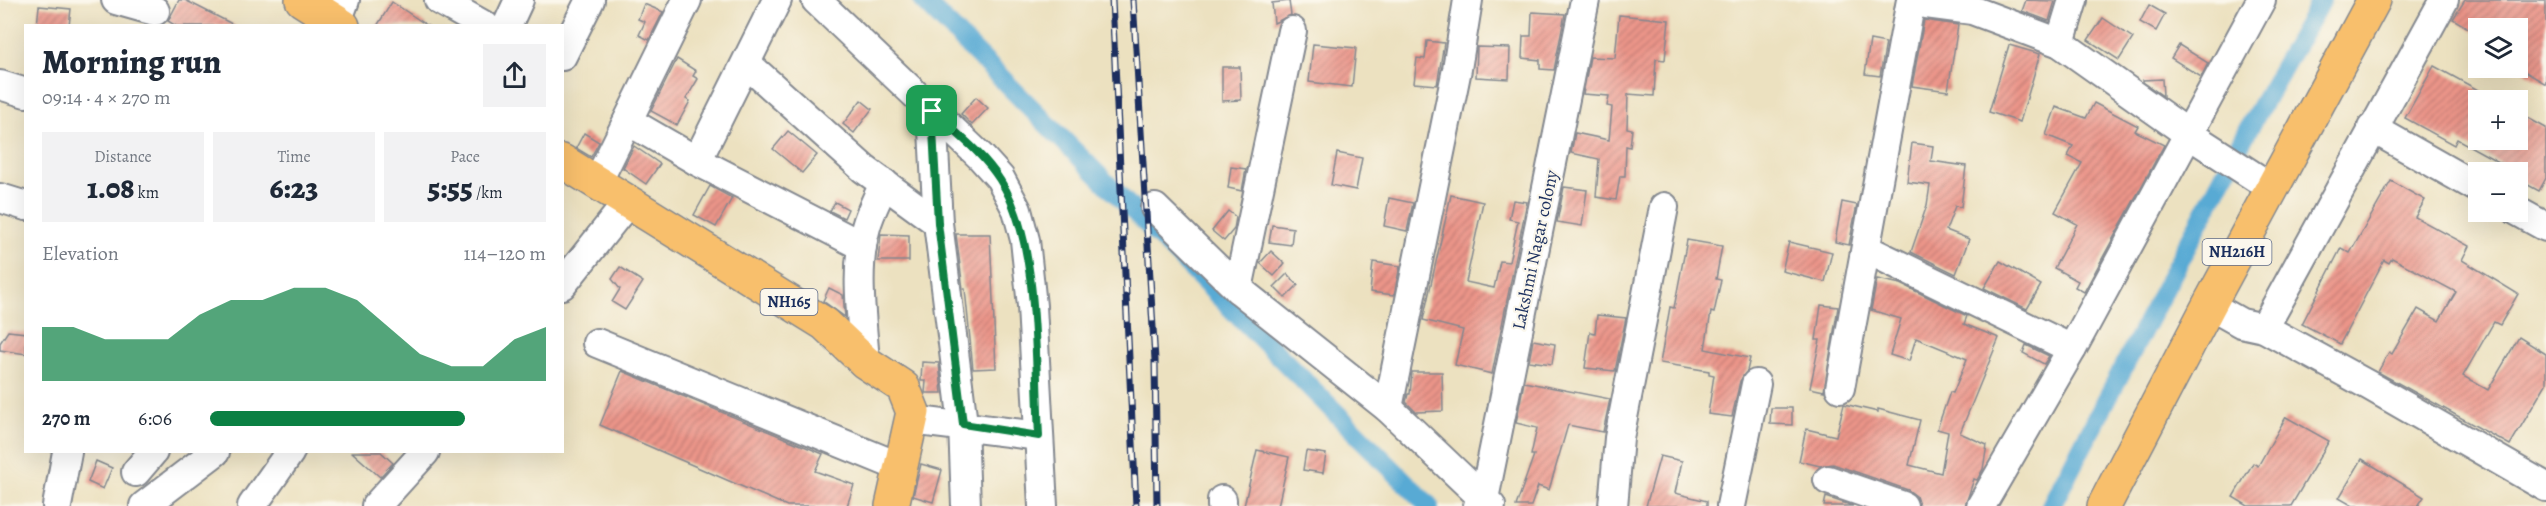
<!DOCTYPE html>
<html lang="en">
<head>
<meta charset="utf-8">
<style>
  :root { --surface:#fff; --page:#f2f2f3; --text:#1f2937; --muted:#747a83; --accent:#0b8043 }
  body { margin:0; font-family:Alegreya,serif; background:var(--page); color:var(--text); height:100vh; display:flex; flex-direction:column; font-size:22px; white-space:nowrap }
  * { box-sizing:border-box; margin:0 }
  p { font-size:20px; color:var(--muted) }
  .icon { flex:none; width:33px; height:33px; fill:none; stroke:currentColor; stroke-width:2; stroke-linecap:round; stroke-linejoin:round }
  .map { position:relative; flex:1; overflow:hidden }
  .panel { position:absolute; left:24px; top:24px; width:540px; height:429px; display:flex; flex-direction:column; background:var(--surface); border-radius:0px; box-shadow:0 6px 24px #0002 }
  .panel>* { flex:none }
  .buttons { position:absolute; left:2468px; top:18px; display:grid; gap:12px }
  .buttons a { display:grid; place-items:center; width:60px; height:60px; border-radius:0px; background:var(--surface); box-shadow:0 6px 24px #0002; font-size:30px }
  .pin { position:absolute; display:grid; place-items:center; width:51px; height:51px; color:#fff; margin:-26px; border-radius:12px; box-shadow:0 3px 9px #0006 }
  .round { display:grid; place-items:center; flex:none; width:63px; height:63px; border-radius:0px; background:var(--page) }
  .summary { display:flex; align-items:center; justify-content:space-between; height:102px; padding:0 18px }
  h1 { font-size:33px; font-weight:800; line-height:45px }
  .stats { display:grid; grid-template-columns:repeat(3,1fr); gap:9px; height:102px; padding:6px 18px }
  .stats div { display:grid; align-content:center; border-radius:0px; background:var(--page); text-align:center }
  .stats b { font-size:30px; font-weight:800 }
  .stats small { font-size:16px; font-weight:400 }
  .stats p { font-size:16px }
  .chart { height:168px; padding:12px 18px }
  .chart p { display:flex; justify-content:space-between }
  .chart svg { width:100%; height:108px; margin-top:6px; fill:var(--accent); opacity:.7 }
  ul { padding:0 18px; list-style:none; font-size:20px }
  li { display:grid; grid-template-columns:96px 72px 1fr; align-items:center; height:45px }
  li i { height:15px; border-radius:8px; background:var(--accent) }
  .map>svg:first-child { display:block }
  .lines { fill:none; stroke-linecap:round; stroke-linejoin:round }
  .canal { stroke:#59aad4; stroke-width:20 }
  .building { fill:url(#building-hatch) }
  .minor-casing { stroke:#84888f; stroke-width:32 }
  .highway-casing { stroke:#84888f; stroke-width:36 }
  .minor { stroke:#fff; stroke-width:28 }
  .highway { stroke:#f8bf6c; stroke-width:33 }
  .rail-casing { stroke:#1b2f5e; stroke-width:7 }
  .rail { stroke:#fbf7ec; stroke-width:4.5; stroke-dasharray:14; stroke-linecap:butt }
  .route-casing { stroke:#fff; stroke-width:12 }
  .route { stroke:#0b8043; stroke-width:8 }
  .labels { text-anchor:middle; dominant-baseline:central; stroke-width:4.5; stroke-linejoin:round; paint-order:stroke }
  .shield { fill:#fbf7ec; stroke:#5e6b89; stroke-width:1.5 }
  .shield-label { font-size:16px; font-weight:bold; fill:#1b2f5e }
  .street-label { font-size:18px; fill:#1b2f5e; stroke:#fbf7ec }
</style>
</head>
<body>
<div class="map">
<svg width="2546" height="506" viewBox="0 0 2546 506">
  <defs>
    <pattern id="building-hatch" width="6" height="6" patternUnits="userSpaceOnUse" patternTransform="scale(1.5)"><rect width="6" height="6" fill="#ec9589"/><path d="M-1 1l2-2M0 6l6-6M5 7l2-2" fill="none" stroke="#be7a73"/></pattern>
  </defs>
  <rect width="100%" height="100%" fill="#fbf7ec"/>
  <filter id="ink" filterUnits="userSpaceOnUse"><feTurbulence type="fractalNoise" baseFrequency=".0167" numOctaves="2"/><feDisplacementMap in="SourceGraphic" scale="12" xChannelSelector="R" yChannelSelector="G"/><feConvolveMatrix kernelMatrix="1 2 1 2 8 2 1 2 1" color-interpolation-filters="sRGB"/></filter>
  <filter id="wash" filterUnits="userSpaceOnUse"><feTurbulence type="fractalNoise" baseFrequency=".008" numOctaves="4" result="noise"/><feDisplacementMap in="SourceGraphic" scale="24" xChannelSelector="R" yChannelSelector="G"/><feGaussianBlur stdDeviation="1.35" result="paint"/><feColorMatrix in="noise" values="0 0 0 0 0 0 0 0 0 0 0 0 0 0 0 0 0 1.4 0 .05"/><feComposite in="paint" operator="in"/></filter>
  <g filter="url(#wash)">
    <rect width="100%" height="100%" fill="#ece1c0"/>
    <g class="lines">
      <!-- canal -->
      <g class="canal">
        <polyline points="923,0 1429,506"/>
        <polyline points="2051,506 2245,135 2321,0"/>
      </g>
    </g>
    <g id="blocks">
      <!-- building -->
      <g class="building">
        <polygon points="179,0 185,0 236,26 176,26 168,21"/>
        <polygon points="2026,0 2055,1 2049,21 2022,11"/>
        <polygon points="2465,0 2546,0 2546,84 2517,67 2517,28 2478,28 2478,34 2453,19"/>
        <polygon points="1289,1 1291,15 1274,23 1272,3"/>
        <polygon points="392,2 428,26 377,26"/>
        <polygon points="644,4 663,12 649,40 639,35 645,22 638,19"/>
        <polygon points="2149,5 2165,14 2156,31 2140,22"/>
        <polygon points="39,6 71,9 69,26 37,26"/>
        <polygon points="1532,12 1565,14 1554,70 1540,69 1540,60 1522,58 1523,36 1531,36"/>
        <polygon points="1619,15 1669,20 1665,60 1656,59 1654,96 1628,94 1627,128 1632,129 1630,147 1626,146 1625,176 1620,176 1616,200 1596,197 1599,159 1571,153 1575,133 1609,140 1612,107 1607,106 1609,96 1583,94 1590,57 1615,58"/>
        <polygon points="2103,18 2133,38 2119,60 2088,40"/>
        <polygon points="1924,20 1958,25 1948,91 1912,86"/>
        <polygon points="1870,40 1886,43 1880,76 1865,74"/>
        <polygon points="1427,41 1444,43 1437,85 1414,83 1417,58 1425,59"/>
        <polygon points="1313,44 1356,48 1352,87 1309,82"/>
        <polygon points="2009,45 2040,54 2020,122 1989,112"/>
        <polygon points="2179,45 2208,63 2201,77 2171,58"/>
        <polygon points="1477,47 1510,48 1509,79 1476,77"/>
        <polygon points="677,59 696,71 693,76 698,79 686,99 690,101 677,125 651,111"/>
        <polygon points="2434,66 2478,90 2478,140 2517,140 2517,112 2546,128 2546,178 2539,191 2517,179 2517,172 2457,139 2454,145 2405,118"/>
        <polygon points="1222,67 1240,67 1241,100 1222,101"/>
        <polygon points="2162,79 2163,96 2143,82 2143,80"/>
        <polygon points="976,97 988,108 972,125 961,114"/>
        <polygon points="861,100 872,109 854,133 843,124"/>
        <polygon points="2094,103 2138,126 2135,131 2164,145 2084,292 2075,287 2078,281 2054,268 2077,224 2055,212 2082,163 2068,156 2073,146 2046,135 2056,107 2086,118"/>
        <polygon points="788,131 817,155 802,173 773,149"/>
        <polygon points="584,133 599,142 591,157 576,148"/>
        <polygon points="1912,143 1933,146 1931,161 1966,166 1961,207 1955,206 1946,230 1969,239 1956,274 1911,252 1927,205 1930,185 1907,182"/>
        <polygon points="634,146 660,164 646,184 623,168"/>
        <polygon points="1337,153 1362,158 1356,190 1331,185"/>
        <polygon points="1231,167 1246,169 1242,191 1228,188"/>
        <polygon points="2391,181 2425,200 2415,217 2469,246 2462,260 2518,294 2500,325 2494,322 2463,376 2488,390 2519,337 2546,354 2546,384 2510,445 2378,372 2389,352 2392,354 2418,309 2439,321 2456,292 2392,258 2389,263 2384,260 2340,344 2302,324 2341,248 2350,253"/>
        <polygon points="710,186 732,198 716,227 694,215"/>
        <polygon points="1564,187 1587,190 1582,226 1557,222"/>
        <polygon points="1451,195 1483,202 1466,282 1494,288 1500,261 1509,262 1518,221 1509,219 1513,200 1527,202 1492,374 1455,365 1463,330 1423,320"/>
        <polygon points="1389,198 1413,203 1407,231 1384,226"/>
        <polygon points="835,202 848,209 844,218 830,211"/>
        <polygon points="1842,202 1857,205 1849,245 1835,242"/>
        <polygon points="1228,211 1236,217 1234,229 1224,241 1212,231"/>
        <polygon points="1272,225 1293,228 1291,245 1269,242"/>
        <polygon points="881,234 909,235 909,261 878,261"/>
        <polygon points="956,234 990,234 996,368 973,369 965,289 963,289"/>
        <polygon points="1687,240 1722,246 1716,279 1721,280 1714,313 1711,312 1705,349 1750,358 1747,371 1740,381 1732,417 1708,414 1714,375 1709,374 1709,371 1660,363 1670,307 1674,308"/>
        <polygon points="1789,242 1832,252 1825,282 1782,271"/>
        <polygon points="1271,251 1285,264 1274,276 1260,263"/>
        <polygon points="2000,261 2041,285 2027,309 1984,288"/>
        <polygon points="1373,262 1400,266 1394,295 1370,292"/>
        <polygon points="620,267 643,282 625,310 612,302 620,289 612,279"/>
        <polygon points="1287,274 1298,285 1285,298 1274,287"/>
        <polygon points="1877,279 1901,284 1967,316 1964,324 1999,338 1960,433 1987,445 1983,469 1977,480 1974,479 1965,506 1919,506 1916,496 1908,490 1833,464 1820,466 1799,461 1806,429 1836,436 1844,404 1878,412 1878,409 1920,420 1909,465 1941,473 1948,432 1937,429 1950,392 1953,393 1967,359 1916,338 1909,361 1890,355 1901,319 1871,310"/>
        <polygon points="829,288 843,295 845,317 823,301"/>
        <polygon points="1821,305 1838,307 1824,391 1810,388 1820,340 1816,340"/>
        <polygon points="1597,315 1626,318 1615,371 1585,368 1590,332 1595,333"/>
        <polygon points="8,331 26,333 26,354 0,350 0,343"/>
        <polygon points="1533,340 1555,344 1552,364 1529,361"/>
        <polygon points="2026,345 2049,356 2044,364 2023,353"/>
        <polygon points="922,362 939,363 942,393 925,393 926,381 921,381"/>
        <polygon points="622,371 823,454 815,471 854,485 847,506 787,506 600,425"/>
        <polygon points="1412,372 1442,372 1443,411 1416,412 1406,402 1408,394 1410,394"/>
        <polygon points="1524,382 1610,399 1603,432 1568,425 1549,490 1538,486 1531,506 1516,506 1534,455 1531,455 1537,428 1516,423"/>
        <polygon points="1771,408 1792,408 1792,425 1770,424"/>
        <polygon points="2286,417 2329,441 2291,506 2248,506 2233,497 2253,463 2258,466"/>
        <polygon points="1257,450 1289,457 1278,506 1244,506"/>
        <polygon points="1306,451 1326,454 1323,473 1303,470"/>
        <polygon points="352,452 381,452 393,463 380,477"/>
        <polygon points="1660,456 1682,461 1675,493 1707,501 1707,506 1646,506"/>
        <polygon points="2362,459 2424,497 2418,506 2353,506 2339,498"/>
        <polygon points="96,461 112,468 103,489 88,482"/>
        <polygon points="921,464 942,470 933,502 913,496"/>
        <polygon points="1826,497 1853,506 1824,506"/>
      </g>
    </g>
  </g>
  <g filter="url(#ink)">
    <use href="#blocks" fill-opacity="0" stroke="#84888f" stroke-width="1.5"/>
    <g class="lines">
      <defs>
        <g id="minor">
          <polyline points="116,0 155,11"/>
          <polyline points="439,0 485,26"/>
          <polyline points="816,0 981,157 1000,178 1017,210 1025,240 1032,306 1043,506"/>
          <polyline points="1911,2 1972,10 2060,43 2190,135 2272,188"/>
          <polyline points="337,22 345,0"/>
          <polyline points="507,26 519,0"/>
          <polyline points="2060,43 2073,0"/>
          <polyline points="562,56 590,0"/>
          <polyline points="747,64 864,169 938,223"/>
          <polyline points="0,85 26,93"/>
          <polyline points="932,111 938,223 963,424 966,506"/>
          <polyline points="628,121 697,161 862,246"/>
          <polyline points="2372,128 2478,188"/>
          <polyline points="697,161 777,0"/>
          <polyline points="597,183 687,0"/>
          <polyline points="0,198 26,206"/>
          <polyline points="1155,208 1238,289 1388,408 1491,506"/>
          <polyline points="2517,211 2546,227"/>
          <polyline points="1866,249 2072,349"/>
          <polyline points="562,285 628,202"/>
          <polyline points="1238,289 1292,31"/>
          <polyline points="2209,305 2241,323 2264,328 2370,386 2546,487"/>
          <polyline points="2264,328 2444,0"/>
          <polyline points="597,343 900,467"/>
          <path d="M865,362C862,318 854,270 866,227C870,212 878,198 884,183"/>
          <polyline points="1840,388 1911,0"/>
          <polyline points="1388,408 1457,69 1468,0"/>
          <polyline points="911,420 1039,436"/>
          <polyline points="136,472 153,452"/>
          <polyline points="1828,480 1903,506"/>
          <polyline points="57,506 67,452"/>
          <polyline points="144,506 215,452"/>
          <polyline points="252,506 290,452"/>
          <polyline points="376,506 425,452"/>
          <polyline points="1222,506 1222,500"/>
          <polyline points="1478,506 1484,499 1585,0"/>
          <polyline points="1613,506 1619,438 1664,207"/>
          <polyline points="1731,506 1756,384"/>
          <polyline points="1981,506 2072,349 2261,0"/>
        </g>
        <g id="highway">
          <polyline points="302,0 343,26"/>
          <polyline points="562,161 825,324 865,362 903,387 913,412 892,506"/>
          <polyline points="2104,506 2209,305 2374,0"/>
        </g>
      </defs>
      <!-- minor casing -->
      <use href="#minor" class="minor-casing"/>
      <!-- highway casing -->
      <use href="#highway" class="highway-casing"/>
      <!-- minor -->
      <use href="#minor" class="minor"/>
      <!-- highway -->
      <use href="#highway" class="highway"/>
      <defs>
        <g id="rail">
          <polyline points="1112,0 1136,506"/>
          <polyline points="1133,0 1155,360 1157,506"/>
        </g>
      </defs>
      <!-- rail casing -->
      <use href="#rail" class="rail-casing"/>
      <!-- rail -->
      <use href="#rail" class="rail"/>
    </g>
  </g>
  <g class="lines" filter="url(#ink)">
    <defs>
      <path id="route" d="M932,111C955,132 984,154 1000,180C1040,241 1035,362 1039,436L963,424L938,223Z"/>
    </defs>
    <!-- route casing -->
    <use href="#route" class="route-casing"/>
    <!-- route -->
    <use href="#route" class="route"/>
  </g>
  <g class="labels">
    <!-- shield labels -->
    <g class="shield">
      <rect x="2202.5" y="239" width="69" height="26" rx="4.5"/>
      <rect x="760.5" y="289" width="57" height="26" rx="4.5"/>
    </g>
    <g class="shield-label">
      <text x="2237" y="252">NH216H</text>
      <text x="789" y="302">NH165</text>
    </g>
    <!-- street labels -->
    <g class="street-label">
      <text transform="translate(1535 250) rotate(-78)">Lakshmi Nagar colony</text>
    </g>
  </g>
</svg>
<div class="buttons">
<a><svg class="icon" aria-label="layers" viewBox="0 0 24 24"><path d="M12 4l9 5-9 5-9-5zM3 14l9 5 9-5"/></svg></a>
<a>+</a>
<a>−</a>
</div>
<div class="pin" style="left:932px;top:111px;background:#1e9e55"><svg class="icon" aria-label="arrive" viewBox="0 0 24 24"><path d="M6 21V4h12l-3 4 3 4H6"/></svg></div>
<section class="panel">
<div class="summary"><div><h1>Morning run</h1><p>09:14 · 4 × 270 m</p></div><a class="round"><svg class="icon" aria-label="share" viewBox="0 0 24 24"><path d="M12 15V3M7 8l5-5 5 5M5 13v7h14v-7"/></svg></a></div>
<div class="stats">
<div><p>Distance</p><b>1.08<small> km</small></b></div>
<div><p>Time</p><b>6:23</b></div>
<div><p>Pace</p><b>5:55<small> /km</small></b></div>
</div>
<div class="chart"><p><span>Elevation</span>114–120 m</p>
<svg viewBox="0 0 160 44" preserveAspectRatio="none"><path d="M0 44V22L10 22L20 27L30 27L40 27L50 17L60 11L70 11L80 6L90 6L100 11L110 22L120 33L130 38L140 38L150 27L160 22V44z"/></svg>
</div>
<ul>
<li><b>270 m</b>6:06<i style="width:76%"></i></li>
</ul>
</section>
</div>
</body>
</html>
